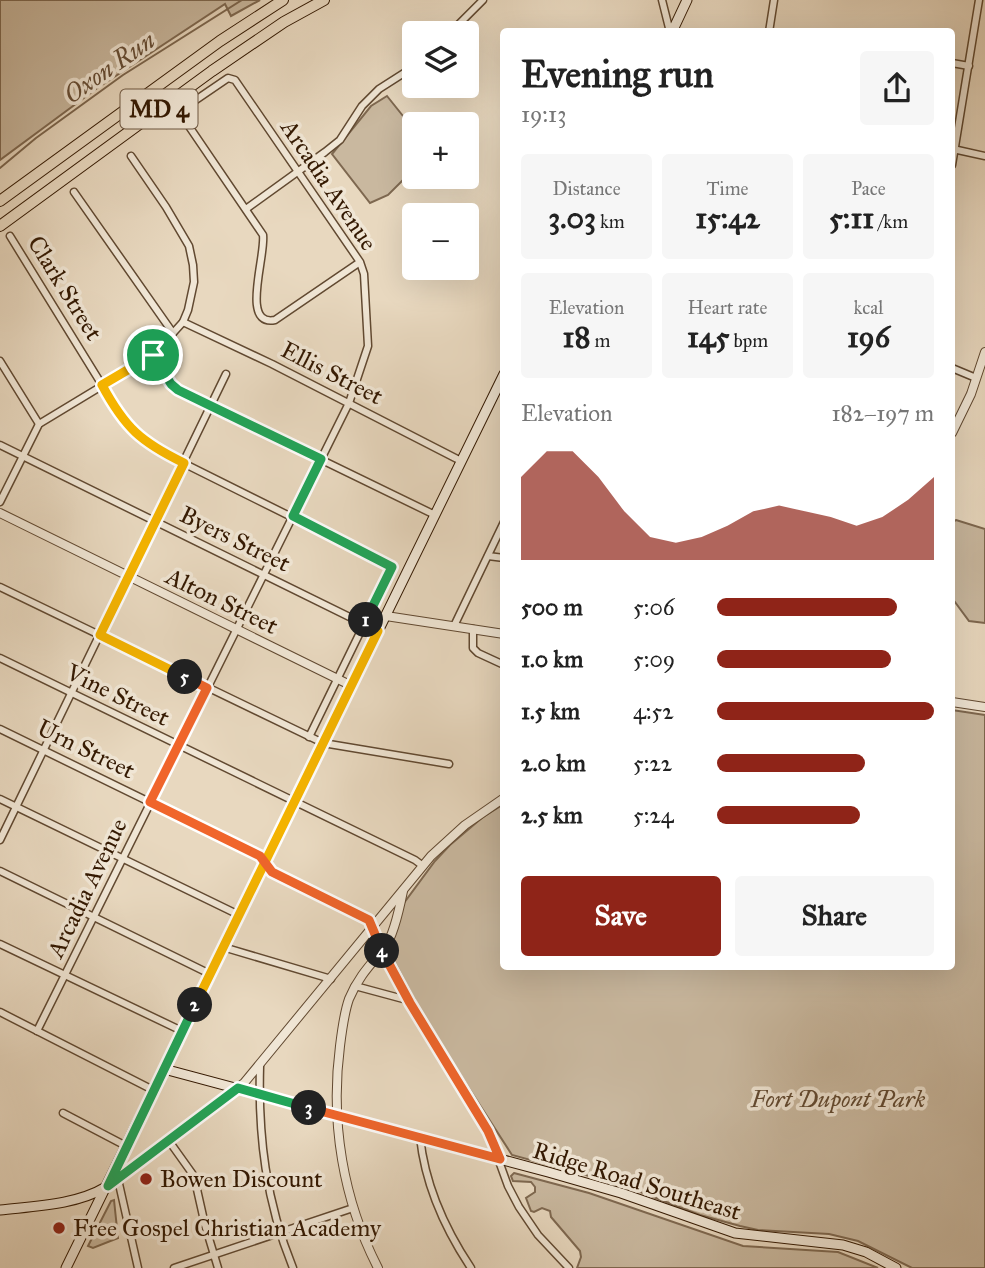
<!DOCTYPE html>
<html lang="en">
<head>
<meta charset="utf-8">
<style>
  :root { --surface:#fff; --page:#f6f6f6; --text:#222; --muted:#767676; --accent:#8f2418 }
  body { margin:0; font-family:"IM FELL Great Primer",serif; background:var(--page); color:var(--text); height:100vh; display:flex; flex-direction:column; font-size:26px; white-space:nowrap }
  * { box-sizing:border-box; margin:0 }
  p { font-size:23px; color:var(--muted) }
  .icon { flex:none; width:38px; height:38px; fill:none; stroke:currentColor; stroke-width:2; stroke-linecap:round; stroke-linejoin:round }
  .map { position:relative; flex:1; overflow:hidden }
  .drawer { position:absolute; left:500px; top:28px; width:455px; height:942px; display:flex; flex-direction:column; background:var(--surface); border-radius:7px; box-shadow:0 7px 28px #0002 }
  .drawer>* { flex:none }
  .tools { position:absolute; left:402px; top:21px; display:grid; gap:14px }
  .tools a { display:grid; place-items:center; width:77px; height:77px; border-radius:7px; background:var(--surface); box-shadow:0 7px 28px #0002; font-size:35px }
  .pin { position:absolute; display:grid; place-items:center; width:60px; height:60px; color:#fff; margin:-30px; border:4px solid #fff; border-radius:50%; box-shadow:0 2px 7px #0007 }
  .km { position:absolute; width:35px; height:35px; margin:-18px; border-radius:50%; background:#222; color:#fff; font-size:19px; line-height:35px; text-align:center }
  .round { display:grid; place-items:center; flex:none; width:74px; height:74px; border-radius:7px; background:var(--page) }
  .head { display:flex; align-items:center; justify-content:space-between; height:119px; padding:0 21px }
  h1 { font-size:38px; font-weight:800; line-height:52px }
  .metrics { display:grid; grid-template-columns:repeat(3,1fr); gap:10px; height:119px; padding:7px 21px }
  .metrics div { display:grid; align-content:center; border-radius:7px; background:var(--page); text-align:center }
  .metrics b { font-size:30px; font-weight:800 }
  .metrics small { font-size:19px; font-weight:400 }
  .metrics p { font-size:19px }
  .chart { height:196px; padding:14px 21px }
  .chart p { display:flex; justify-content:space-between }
  .chart svg { width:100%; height:126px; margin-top:7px; fill:var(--accent); opacity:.7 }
  .button { display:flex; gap:14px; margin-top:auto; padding:14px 21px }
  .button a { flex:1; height:80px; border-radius:7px; background:var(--accent); color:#fff; font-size:28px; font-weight:800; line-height:80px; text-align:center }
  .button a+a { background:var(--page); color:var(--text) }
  ul { padding:0 21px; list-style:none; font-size:23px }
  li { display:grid; grid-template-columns:112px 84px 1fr; align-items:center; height:52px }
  li i { height:18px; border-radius:9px; background:var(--accent) }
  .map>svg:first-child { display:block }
  .green { fill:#c9b89f; stroke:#7e6850; stroke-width:2 }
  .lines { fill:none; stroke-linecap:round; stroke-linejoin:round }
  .stream { stroke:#7b654d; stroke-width:2 }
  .minor-casing { stroke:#614931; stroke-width:9 }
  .tertiary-casing { stroke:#614931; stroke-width:10 }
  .secondary-casing { stroke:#341902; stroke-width:11 }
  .trunk-casing { stroke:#341902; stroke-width:12 }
  .minor { stroke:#f0e6d5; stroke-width:6 }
  .tertiary { stroke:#f0e6d5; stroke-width:8 }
  .secondary { stroke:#f0e6d5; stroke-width:9 }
  .trunk { stroke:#e8d8bf; stroke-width:10 }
  .split-1-casing { stroke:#fff; stroke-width:14 }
  .split-2-casing { stroke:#fff; stroke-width:14 }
  .split-3-casing { stroke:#fff; stroke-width:14 }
  .split-4-casing { stroke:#fff; stroke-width:14 }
  .split-5-casing { stroke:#fff; stroke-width:14 }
  .split-6-casing { stroke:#fff; stroke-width:14 }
  .split-1 { stroke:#22a559; stroke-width:9 }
  .split-2 { stroke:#f5b400; stroke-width:9 }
  .split-3 { stroke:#22a559; stroke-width:9 }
  .split-4 { stroke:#f0652b; stroke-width:9 }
  .split-5 { stroke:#f0652b; stroke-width:9 }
  .split-6 { stroke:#f5b400; stroke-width:9 }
  .poi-dot { fill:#8f2418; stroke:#f0e6d5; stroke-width:2.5 }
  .labels { text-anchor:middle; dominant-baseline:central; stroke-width:7; stroke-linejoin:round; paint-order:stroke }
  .shield { fill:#f0e6d5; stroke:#6c5641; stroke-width:2 }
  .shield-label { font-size:23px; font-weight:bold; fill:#341902 }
  .street-label { font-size:24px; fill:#341902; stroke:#f0e6d5 }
  .park-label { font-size:24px; font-style:italic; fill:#614931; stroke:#f0e6d5 }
  .poi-label { font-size:24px; fill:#341902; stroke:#f0e6d5; text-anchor:start }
  .water-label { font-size:26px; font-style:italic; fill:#644b34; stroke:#f0e6d5 }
</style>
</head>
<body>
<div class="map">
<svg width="985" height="1268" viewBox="0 0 985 1268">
  <rect width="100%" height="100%" fill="#e8d8bf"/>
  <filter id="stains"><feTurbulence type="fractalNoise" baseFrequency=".00286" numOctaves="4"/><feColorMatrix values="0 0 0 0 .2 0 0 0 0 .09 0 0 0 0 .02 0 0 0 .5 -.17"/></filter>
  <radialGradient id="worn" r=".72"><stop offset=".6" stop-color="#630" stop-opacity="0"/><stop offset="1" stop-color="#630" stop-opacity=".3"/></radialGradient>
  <!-- green -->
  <g class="green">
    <polygon points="0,0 260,0 231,16 225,4 96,89 0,160"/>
    <polygon points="387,96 415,131 415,168 388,195 370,203 332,154 371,106"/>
    <polygon points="956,520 985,529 985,623 969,621 952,598 952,523"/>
    <polygon points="952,710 985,715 985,1268 912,1268 858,1241 829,1234 758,1230 740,1226 700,1215 622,1185 512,1155 427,1023 390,953 390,946 404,903 435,861 450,845 483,817 504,804 504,966 952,966"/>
    <polygon points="514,1173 589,1193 743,1246 838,1252 878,1268 577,1268 581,1257 580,1251 551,1217 550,1211 542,1208 534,1212 531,1211 526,1198 535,1192 535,1187 531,1182 513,1181 511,1176"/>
    <polygon points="114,1200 118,1238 93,1248 88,1246 111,1201"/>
  </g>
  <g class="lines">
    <!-- stream -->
    <polyline class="stream" points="0,168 36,138 123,75 242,0"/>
    <defs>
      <g id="minor">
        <polyline points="662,0 670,32"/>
        <polyline points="769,32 774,0"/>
        <polyline points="450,33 483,0"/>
        <polyline points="952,63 969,66"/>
        <polyline points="953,149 985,156"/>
        <polyline points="952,165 979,0"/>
        <polyline points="74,192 173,333"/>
        <polyline points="246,209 325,152 340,140 362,106 379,89 415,66"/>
        <polyline points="10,236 123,419 140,438 157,450 392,567 309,737"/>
        <polyline points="183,322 272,364 461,461"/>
        <polyline points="153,355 171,384 178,390 435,515"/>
        <polyline points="0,361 39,424"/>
        <polyline points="952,368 976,378"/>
        <polyline points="0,445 378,631"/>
        <polyline points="0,502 39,424 153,355 183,322 188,310 194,282 193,265 189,246 166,207 131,156"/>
        <polyline points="488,556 504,558"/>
        <polyline points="0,587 323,743 449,764"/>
        <polyline points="454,626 504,522"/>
        <polyline points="473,629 473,648 478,653 504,665"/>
        <polyline points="0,658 415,860 423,866"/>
        <polyline points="0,729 260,856 271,871 369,920 373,928"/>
        <polyline points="0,799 239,915"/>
        <polyline points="0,840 226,374"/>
        <polyline points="0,871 210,974"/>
        <polyline points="0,944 182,1031"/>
        <polyline points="223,947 331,979"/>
        <polyline points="382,950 410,1004 488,1131 508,1186 519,1207 538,1235 569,1268"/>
        <polyline points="355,986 407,1000"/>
        <polyline points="0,1012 153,1090"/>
        <path d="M37,1031L349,403L368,346L364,274L360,262L235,80L228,78L184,108L182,116L263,235C266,256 240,327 275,320L360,262"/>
        <path d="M260,1066C258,1136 266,1202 293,1268"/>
        <polyline points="63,1113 126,1146"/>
        <path d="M420,1137C425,1185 445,1229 471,1268"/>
        <polyline points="169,1141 194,1176 205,1225 218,1268"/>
        <polyline points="117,1175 138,1268"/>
        <polyline points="174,1268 353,1208"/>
      </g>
      <g id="tertiary">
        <polyline points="952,433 971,394 985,352"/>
        <polyline points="0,513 352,686"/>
        <polyline points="386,616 504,634"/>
        <polyline points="952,702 985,707"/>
        <polyline points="373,928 375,939 382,950"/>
        <polyline points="108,1186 244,1083 431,856 465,825 504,798"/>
        <path d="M378,1268C343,1200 330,1122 340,1046C342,1030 344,1013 349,999C358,977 371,964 385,947C394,935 400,906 403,891"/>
      </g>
      <g id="secondary">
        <polyline points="672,32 687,0"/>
        <polyline points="164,1069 548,1172 621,1193 735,1233 843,1245 866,1252 896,1268"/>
        <path d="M0,1210C35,1206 76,1205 106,1187"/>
        <polyline points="66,1268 504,374"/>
      </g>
      <g id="trunk">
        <polyline points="0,201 220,41 283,0"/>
        <polyline points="0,226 212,71 284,22 324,0"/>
      </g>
    </defs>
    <!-- minor casing -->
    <use href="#minor" class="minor-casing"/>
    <!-- tertiary casing -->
    <use href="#tertiary" class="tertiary-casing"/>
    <!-- secondary casing -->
    <use href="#secondary" class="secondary-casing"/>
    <!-- trunk casing -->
    <use href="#trunk" class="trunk-casing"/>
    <!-- minor -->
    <use href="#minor" class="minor"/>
    <!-- tertiary -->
    <use href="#tertiary" class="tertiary"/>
    <!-- secondary -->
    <use href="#secondary" class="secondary"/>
    <!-- trunk -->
    <use href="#trunk" class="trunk"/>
  </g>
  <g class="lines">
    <defs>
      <polyline id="split-1" points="153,355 171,384 178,390 321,459 293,516 392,567 366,620"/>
      <polyline id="split-2" points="195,1005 378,631 364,624 366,620"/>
      <polyline id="split-3" points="195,1005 108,1186 238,1088 309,1108"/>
      <polyline id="split-4" points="309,1108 500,1159 488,1131 410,1003 382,951"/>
      <polyline id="split-5" points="185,677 207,688 150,802 260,856 272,872 369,920 382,951"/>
      <path id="split-6" d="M153,355L102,385C125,428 141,442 184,463L100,635L185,677"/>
    </defs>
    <!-- split-1 casing -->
    <use href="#split-1" class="split-1-casing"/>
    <!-- split-2 casing -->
    <use href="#split-2" class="split-2-casing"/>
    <!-- split-3 casing -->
    <use href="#split-3" class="split-3-casing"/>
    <!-- split-4 casing -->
    <use href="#split-4" class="split-4-casing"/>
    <!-- split-5 casing -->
    <use href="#split-5" class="split-5-casing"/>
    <!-- split-6 casing -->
    <use href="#split-6" class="split-6-casing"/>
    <!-- split-1 -->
    <use href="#split-1" class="split-1"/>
    <!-- split-2 -->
    <use href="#split-2" class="split-2"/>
    <!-- split-3 -->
    <use href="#split-3" class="split-3"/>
    <!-- split-4 -->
    <use href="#split-4" class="split-4"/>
    <!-- split-5 -->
    <use href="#split-5" class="split-5"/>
    <!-- split-6 -->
    <use href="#split-6" class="split-6"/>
  </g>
  <!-- markers -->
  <g class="poi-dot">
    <circle cx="146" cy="1179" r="7"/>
    <circle cx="59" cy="1228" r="7"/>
  </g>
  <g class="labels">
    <!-- shield labels -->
    <rect class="shield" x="120.5" y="89.5" width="77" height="39" rx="5"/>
    <g class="shield-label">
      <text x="159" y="109">MD 4</text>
    </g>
    <!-- street labels -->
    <g class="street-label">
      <text transform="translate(329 185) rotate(56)">Arcadia Avenue</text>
      <text transform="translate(65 288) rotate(58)">Clark Street</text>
      <text transform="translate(332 373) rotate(27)">Ellis Street</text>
      <text transform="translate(235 539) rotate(26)">Byers Street</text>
      <text transform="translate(222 601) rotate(26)">Alton Street</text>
      <text transform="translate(118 695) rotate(26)">Vine Street</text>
      <text transform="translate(86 749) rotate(26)">Urn Street</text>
      <text transform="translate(87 888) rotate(-64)">Arcadia Avenue</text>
      <text transform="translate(637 1181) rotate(17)">Ridge Road Southeast</text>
    </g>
    <!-- park labels -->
    <g class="park-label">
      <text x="838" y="1099">Fort Dupont Park</text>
    </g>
    <!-- poi labels -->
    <g class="poi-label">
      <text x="160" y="1179">Bowen Discount</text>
      <text x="73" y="1228">Free Gospel Christian Academy</text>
    </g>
    <!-- water labels -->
    <g class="water-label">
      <text transform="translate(109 67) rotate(-35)">Oxon Run</text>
    </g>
  </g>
  <rect width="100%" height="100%" filter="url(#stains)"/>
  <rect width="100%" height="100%" fill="url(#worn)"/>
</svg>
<div class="tools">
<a><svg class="icon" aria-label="layers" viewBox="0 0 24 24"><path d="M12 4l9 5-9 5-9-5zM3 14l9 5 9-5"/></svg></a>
<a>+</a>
<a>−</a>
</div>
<div class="pin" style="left:153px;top:355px;background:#1e9e55"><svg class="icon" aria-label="arrive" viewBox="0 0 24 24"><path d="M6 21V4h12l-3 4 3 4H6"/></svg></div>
<b class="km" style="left:366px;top:620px">1</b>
<b class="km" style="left:195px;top:1005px">2</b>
<b class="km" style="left:309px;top:1108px">3</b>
<b class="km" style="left:382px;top:951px">4</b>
<b class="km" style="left:185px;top:677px">5</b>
<section class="drawer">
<div class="head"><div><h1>Evening run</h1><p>19:13</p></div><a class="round"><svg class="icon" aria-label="share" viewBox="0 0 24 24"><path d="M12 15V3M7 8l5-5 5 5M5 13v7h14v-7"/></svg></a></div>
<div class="metrics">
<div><p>Distance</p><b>3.03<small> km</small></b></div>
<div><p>Time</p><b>15:42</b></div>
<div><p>Pace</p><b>5:11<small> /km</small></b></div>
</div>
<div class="metrics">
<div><p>Elevation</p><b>18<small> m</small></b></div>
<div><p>Heart rate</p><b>145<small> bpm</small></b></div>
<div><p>kcal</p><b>196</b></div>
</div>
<div class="chart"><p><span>Elevation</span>182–197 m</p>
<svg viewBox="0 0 160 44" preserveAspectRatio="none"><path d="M0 44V15L10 6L20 6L30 15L40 27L50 36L60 38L70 36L80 32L90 27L100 25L110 27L120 29L130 32L140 29L150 23L160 15V44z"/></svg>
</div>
<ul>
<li><b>500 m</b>5:06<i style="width:83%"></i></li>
<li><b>1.0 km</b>5:09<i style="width:80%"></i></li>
<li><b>1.5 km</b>4:52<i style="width:100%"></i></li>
<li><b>2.0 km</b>5:22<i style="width:68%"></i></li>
<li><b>2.5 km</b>5:24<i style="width:66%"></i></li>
</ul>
<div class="button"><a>Save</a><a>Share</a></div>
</section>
</div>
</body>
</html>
